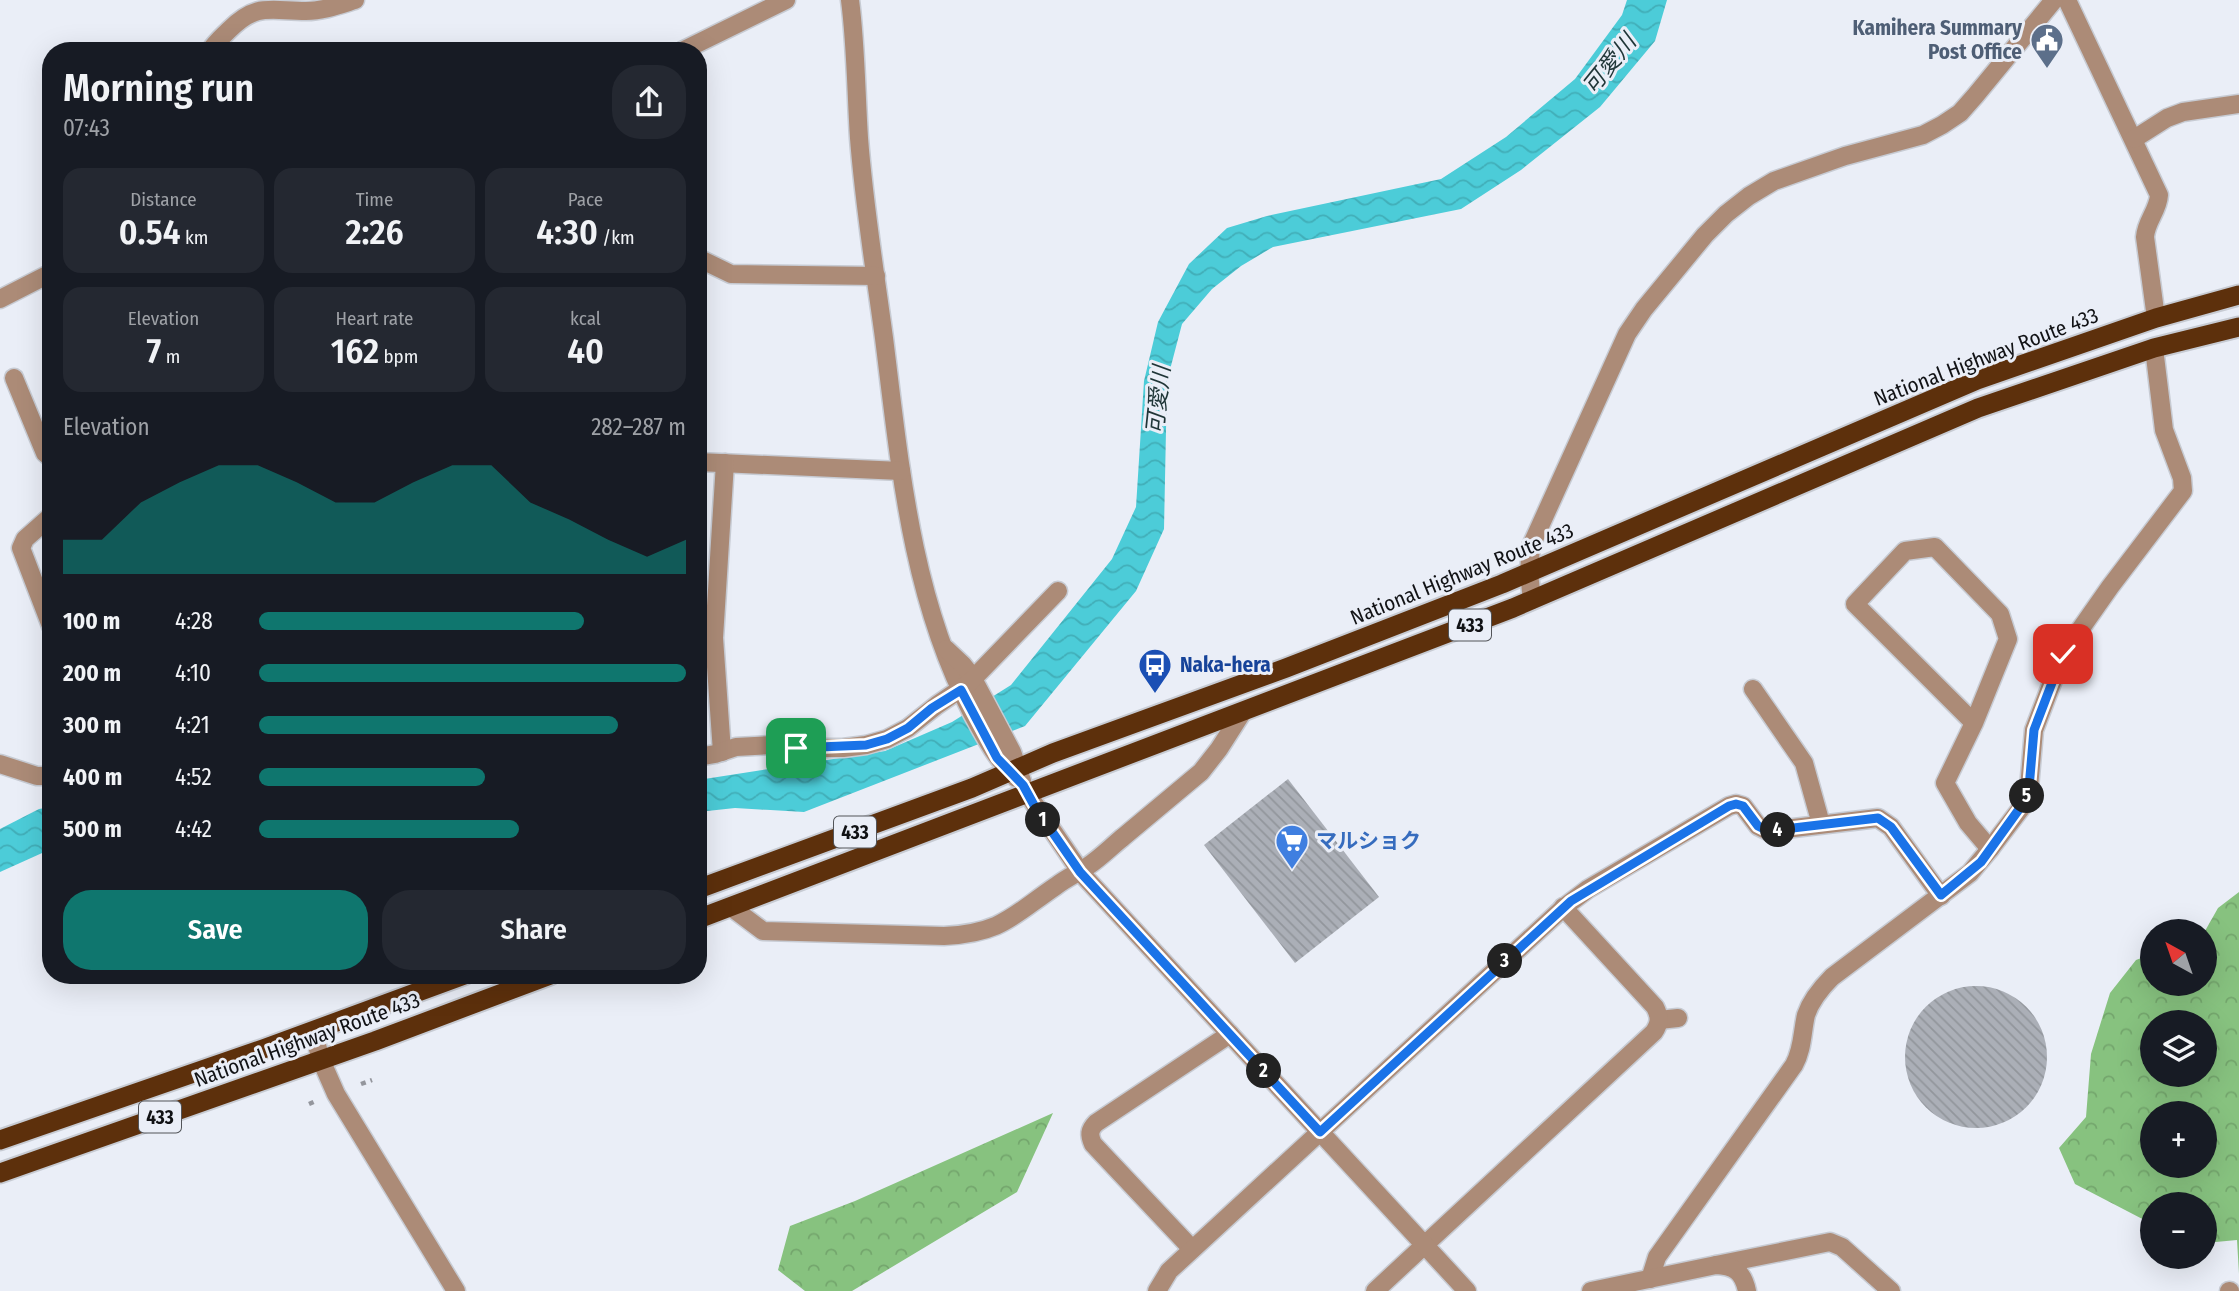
<!DOCTYPE html>
<html lang="en">
<head>
<meta charset="utf-8">
<style>
  :root { --surface:#171b24; --page:#242831; --text:#f1f3f6; --muted:#9ea1a6; --accent:#0f766e }
  body { margin:0; font-family:"Fira Sans Condensed","Noto Sans JP",sans-serif; background:var(--page); color:var(--text); height:100vh; display:flex; flex-direction:column; font-size:26px; white-space:nowrap }
  * { box-sizing:border-box; margin:0 }
  p { font-size:23px; color:var(--muted) }
  .icon { flex:none; width:38px; height:38px; fill:none; stroke:currentColor; stroke-width:2; stroke-linecap:round; stroke-linejoin:round }
  .map { position:relative; flex:1; overflow:hidden }
  .drawer { position:absolute; left:42px; top:42px; width:665px; height:942px; display:flex; flex-direction:column; background:var(--surface); border-radius:28px; box-shadow:0 7px 28px #0002 }
  .drawer>* { flex:none }
  .needle { width:46px; rotate:320deg }
  .buttons { position:absolute; left:2140px; top:919px; display:grid; gap:14px }
  .buttons a { display:grid; place-items:center; width:77px; height:77px; border-radius:50%; background:var(--surface); box-shadow:0 7px 28px #0002; font-size:35px }
  .pin { position:absolute; display:grid; place-items:center; width:60px; height:60px; color:#fff; margin:-30px; border-radius:14px; box-shadow:0 4px 10px #0006 }
  .km { position:absolute; width:35px; height:35px; margin:-18px; border-radius:50%; background:#222; color:#fff; font-size:19px; line-height:35px; text-align:center }
  .round { display:grid; place-items:center; flex:none; width:74px; height:74px; border-radius:28px; background:var(--page) }
  .head { display:flex; align-items:center; justify-content:space-between; height:119px; padding:0 21px }
  h1 { font-size:38px; font-weight:600; line-height:52px }
  .stats { display:grid; grid-template-columns:repeat(3,1fr); gap:10px; height:119px; padding:7px 21px }
  .stats div { display:grid; align-content:center; border-radius:18px; background:var(--page); text-align:center }
  .stats b { font-size:35px; font-weight:600 }
  .stats small { font-size:19px; font-weight:400 }
  .stats p { font-size:19px }
  .chart { height:196px; padding:14px 21px }
  .chart p { display:flex; justify-content:space-between }
  .chart svg { width:100%; height:126px; margin-top:7px; fill:var(--accent); opacity:.7 }
  .cta { display:flex; gap:14px; margin-top:auto; padding:14px 21px }
  .cta a { flex:1; height:80px; border-radius:28px; background:var(--accent); color:#fff; font-size:28px; font-weight:600; line-height:80px; text-align:center }
  .cta a+a { background:var(--page); color:var(--text) }
  ul { padding:0 21px; list-style:none; font-size:23px }
  li { display:grid; grid-template-columns:112px 84px 1fr; align-items:center; height:52px }
  li i { height:18px; border-radius:9px; background:var(--accent) }
  .map>svg:first-child { display:block }
  .forest { fill:url(#forest-crowns); fill-rule:evenodd }
  .water { fill:url(#water-waves) }
  .building { fill:url(#building-back-hatch) }
  .lines { fill:none; stroke-linecap:round; stroke-linejoin:round }
  .pedestrian-casing { stroke:#c7cbd3; stroke-width:21 }
  .minor-casing { stroke:#c7cbd3; stroke-width:21 }
  .tertiary-casing { stroke:#c7cbd3; stroke-width:21 }
  .trunk-casing { stroke:#c7cbd3; stroke-width:23 }
  .path { stroke:#94969d; stroke-width:4.5; stroke-dasharray:5 5; stroke-linecap:butt }
  .pedestrian { stroke:#ac8b77; stroke-width:18 }
  .minor { stroke:#ac8b77; stroke-width:18 }
  .tertiary { stroke:#ac8b77; stroke-width:18 }
  .trunk { stroke:#5d300c; stroke-width:19 }
  .route-casing { stroke:#fff; stroke-width:14 }
  .route { stroke:#1a73e8; stroke-width:9 }
  .labels { text-anchor:middle; dominant-baseline:central; stroke-width:6; stroke-linejoin:round; paint-order:stroke }
  .shield { fill:#eaeef7; stroke:#525459; stroke-width:2 }
  .shield-label { font-size:19px; font-weight:bold; fill:#111215 }
  .service-label { font-size:21px; font-weight:bold; fill:#4e5e75; stroke:#eaeef7; text-anchor:end }
  .street-label { font-size:21px; fill:#111215; stroke:#eaeef7 }
  .transit-label { font-size:21px; font-weight:bold; fill:#164399; stroke:#eaeef7; text-anchor:start }
  .shop-label { font-size:21px; font-weight:bold; fill:#366cbe; stroke:#eaeef7; text-anchor:start }
  .water-label { font-size:23px; font-style:italic; fill:#1f3537; stroke:#eaeef7 }
</style>
</head>
<body>
<div class="map">
<svg width="2239" height="1291" viewBox="0 0 2239 1291">
  <defs>
    <pattern id="forest-crowns" width="20" height="18" patternUnits="userSpaceOnUse" patternTransform="scale(1.75)"><rect width="20" height="18" fill="#87c27f"/><path d="M2 6a3 3 0 1 1 6 0M12 15a3 3 0 1 1 6 0" fill="none" stroke="#74a66d"/></pattern>
    <pattern id="water-waves" width="16" height="10" patternUnits="userSpaceOnUse" patternTransform="scale(1.75)"><rect width="16" height="10" fill="#4cccd8"/><path d="M0 5q4-4 8 0t8 0" fill="none" stroke="#41aeb8"/></pattern>
    <pattern id="building-back-hatch" width="6" height="6" patternUnits="userSpaceOnUse" patternTransform="scale(1.75)"><rect width="6" height="6" fill="#abafb7"/><path d="M-1 5l2 2M0 0l6 6M5-1l2 2" fill="none" stroke="#92969c"/></pattern>
  </defs>
  <rect width="100%" height="100%" fill="#eaeef7"/>
  <!-- forest -->
  <g class="forest">
    <path d="M2239,892V1274L2237,1240L2205,1243V1204H2152V1224L2075,1184L2059,1148L2086,1117L2091,1054L2110,993L2136,960L2152,954V984H2205V931L2218,908ZM2205,1022V1074H2152V1022ZM2152,1113H2205V1166H2152Z"/>
    <polygon points="1053,1113 1017,1192 852,1291 805,1291 778,1270 790,1226 855,1201"/>
  </g>
  <!-- water -->
  <g class="water">
    <polygon points="1627,0 1667,0 1655,41 1600,107 1521,170 1461,209 1273,247 1241,266 1212,289 1182,324 1167,381 1164,529 1136,591 1025,726 804,812 735,808 698,812 698,780 885,751 952,722 1011,685 1112,559 1136,507 1144,381 1158,322 1189,264 1227,228 1267,216 1441,179 1506,137 1575,79 1622,15"/>
    <polygon points="51,807 51,849 0,872 0,829 39,809"/>
  </g>
  <!-- building -->
  <g class="building">
    <polygon points="1288,779 1379,897 1295,963 1204,845"/>
    <circle cx="1976" cy="1057" r="71"/>
  </g>
  <g class="lines">
    <defs>
      <polyline id="pedestrian" points="1122,838 1201,772 1219,749 1242,713"/>
      <g id="minor">
        <path d="M850,0C856,46 856,92 859,138C864,205 875,271 884,338C900,465 911,597 972,713C985,737 996,759 1016,778"/>
        <path d="M2067,0L2159,195C2158,211 2146,221 2145,237L2156,318"/>
        <path d="M210,51C215,43 222,37 229,30C257,2 270,11 306,11C323,11 339,5 355,0"/>
        <polyline points="682,51 786,0"/>
        <polyline points="2134,139 2167,118 2183,112 2239,104"/>
        <polyline points="698,256 700,259 731,274 876,276"/>
        <polyline points="0,299 51,273"/>
        <polyline points="14,378 45,453 51,458"/>
        <polyline points="698,462 901,471"/>
        <polyline points="51,516 25,539 21,548 51,626"/>
        <polyline points="1532,600 1529,573 1531,546 1627,334 1644,309 1705,235 1726,214 1749,196 1774,181 1845,156 1923,135 1942,125 1960,113 1975,96 2054,0"/>
        <polyline points="946,649 963,665 971,675 1012,752 1022,781"/>
        <polyline points="1753,689 1804,763 1821,824"/>
        <polyline points="1974,723 1855,604 1905,551 1935,547 2000,614 2008,639 1974,723 1945,783 1968,823 1990,849"/>
        <polyline points="722,752 714,638 725,463"/>
        <polyline points="698,757 715,754 736,747 772,745 796,748 843,748 866,745 887,739 908,728 937,705 969,683 1058,591"/>
        <polyline points="0,764 37,776 51,776"/>
        <path d="M731,907L763,931L944,936C1002,933 1012,916 1056,886C1066,878 1078,873 1088,866C1100,858 1111,847 1122,838"/>
        <polyline points="1659,1020 1678,1018"/>
        <path d="M1192,1249L1093,1144C1089,1135 1089,1130 1096,1123L1230,1034"/>
        <polyline points="1716,1265 1830,1242 1842,1247 1891,1291"/>
        <path d="M1650,1279L1657,1257L1794,1065C1803,1049 1802,1032 1806,1015C1811,1000 1821,988 1832,977L1970,873L1990,849L2022,807L2029,788L2034,730L2063,654L2110,587L2183,491L2182,478L2164,430L2154,348"/>
        <polyline points="1157,1291 1169,1271 1563,908 1588,889 1729,806 1736,804 1743,806 1758,826 1768,831 1878,818 1891,827 1941,896"/>
        <path d="M1375,1291L1654,1032C1660,1023 1660,1017 1655,1007L1563,907"/>
        <polyline points="2229,1291 2230,1291"/>
      </g>
      <g id="tertiary">
        <polyline points="1027,793 1082,874 1467,1291"/>
        <polyline points="313,1031 321,1060 336,1094 456,1291"/>
        <path d="M1591,1291L1716,1265C1735,1266 1743,1272 1747,1291"/>
      </g>
      <g id="trunk">
        <polyline points="698,889 972,788 1053,753 1286,668 1502,584 1977,380 2156,318 2239,295"/>
        <polyline points="698,919 1513,608 1978,408 2154,348 2239,327"/>
        <polyline points="0,1140 263,1049 464,975"/>
        <polyline points="0,1173 375,1041 550,975"/>
      </g>
    </defs>
    <!-- pedestrian casing -->
    <use href="#pedestrian" class="pedestrian-casing"/>
    <!-- minor casing -->
    <use href="#minor" class="minor-casing"/>
    <!-- tertiary casing -->
    <use href="#tertiary" class="tertiary-casing"/>
    <!-- trunk casing -->
    <use href="#trunk" class="trunk-casing"/>
    <!-- path -->
    <g class="path">
      <polyline points="361,1084 372,1080"/>
      <polyline points="309,1104 318,1100"/>
    </g>
    <!-- pedestrian -->
    <use href="#pedestrian" class="pedestrian"/>
    <!-- minor -->
    <use href="#minor" class="minor"/>
    <!-- tertiary -->
    <use href="#tertiary" class="tertiary"/>
    <!-- trunk -->
    <use href="#trunk" class="trunk"/>
  </g>
  <g class="lines">
    <defs>
      <polyline id="route" points="796,748 866,745 887,739 908,728 932,708 961,690 997,758 1023,785 1035,807 1080,872 1320,1132 1571,901 1729,806 1736,804 1743,806 1758,826 1768,831 1878,818 1891,827 1941,895 1981,862 2025,801 2029,788 2034,730 2063,654"/>
    </defs>
    <!-- route casing -->
    <use href="#route" class="route-casing"/>
    <!-- route -->
    <use href="#route" class="route"/>
  </g>
  <!-- icons -->
  <defs>
    <symbol id="civic-pin" viewBox="-11 -11 22 30"><path d="M0 17L-7.5 6A9.5 9.5 0 1 1 7.5 6Z" fill="#5c6f8a" stroke="#eaeef7"/><path d="M-.6-6.5H3V-4.5H.6V-3L4-1V1h2V6H-6V1h2V-1L-.6-3ZM-1.2 2.5V6h2.4V2.5Z" fill="#fff"/></symbol>
    <symbol id="bus-pin" viewBox="-11 -11 22 30"><path d="M0 17L-7.5 6A9.5 9.5 0 1 1 7.5 6Z" fill="#1a4fb4" stroke="#eaeef7"/><path d="M-5-6H5V4H4V6H2V4H-2V6H-4V4H-5ZM-3.5-4V0h7V-4ZM-3.5 1.2v1.5H-2V1.2ZM2 1.2v1.5H3.5V1.2Z" fill="#fff"/></symbol>
    <symbol id="supermarket-pin" viewBox="-11 -11 22 30"><path d="M0 17L-7.5 6A9.5 9.5 0 1 1 7.5 6Z" fill="#3f7fe0" stroke="#eaeef7"/><path d="M-6-5.5h2.5l.6 2H6L4.5 2H-2.5L-4.4-4H-6ZM-1.5 3.2a1.3 1.3 0 1 0 .1 0ZM3 3.2a1.3 1.3 0 1 0 .1 0Z" fill="#fff"/></symbol>
  </defs>
  <g fill-rule="evenodd">
    <use href="#civic-pin" x="2028" y="21" width="38" height="52"/>
    <use href="#bus-pin" x="1136" y="646" width="38" height="52"/>
    <use href="#supermarket-pin" x="1273" y="822" width="38" height="52"/>
  </g>
  <g class="labels">
    <!-- shield labels -->
    <g class="shield">
      <rect x="1449" y="609.5" width="42" height="31" rx="5"/>
      <rect x="834" y="816.5" width="42" height="31" rx="5"/>
      <rect x="139" y="1101.5" width="42" height="31" rx="5"/>
    </g>
    <g class="shield-label">
      <text x="1470" y="625">433</text>
      <text x="855" y="832">433</text>
      <text x="160" y="1117">433</text>
    </g>
    <!-- service labels -->
    <g class="service-label">
      <text x="2022" y="28">Kamihera Summary<tspan x="2022" dy="24">Post Office</tspan></text>
    </g>
    <!-- street labels -->
    <g class="street-label">
      <text transform="translate(1986 357) rotate(-21)">National Highway Route 433</text>
      <text transform="translate(1462 574) rotate(-22)">National Highway Route 433</text>
      <text transform="translate(307 1040) rotate(-20)">National Highway Route 433</text>
    </g>
    <!-- transit labels -->
    <g class="transit-label">
      <text x="1180" y="665">Naka-hera</text>
    </g>
    <!-- shop labels -->
    <g class="shop-label">
      <text x="1316" y="841">マルショク</text>
    </g>
    <!-- water labels -->
    <g class="water-label">
      <text transform="translate(1609 64) rotate(-51)">可愛川</text>
      <text transform="translate(1158 400) rotate(-84)">可愛川</text>
    </g>
  </g>
</svg>
<div class="buttons">
<a><svg class="needle" viewBox="-14 -14 28 28"><path d="M0-13l5 13h-10z" fill="#e53935"/><path d="M0 13l5-13h-10z" fill="#9ea1a6"/></svg></a>
<a><svg class="icon" aria-label="layers" viewBox="0 0 24 24"><path d="M12 4l9 5-9 5-9-5zM3 14l9 5 9-5"/></svg></a>
<a>+</a>
<a>−</a>
</div>
<div class="pin" style="left:796px;top:748px;background:#1e9e55"><svg class="icon" aria-label="arrive" viewBox="0 0 24 24"><path d="M6 21V4h12l-3 4 3 4H6"/></svg></div>
<div class="pin" style="left:2063px;top:654px;background:#d93025"><svg class="icon" aria-label="check" viewBox="0 0 24 24"><path d="M5 12l5 5 9-10"/></svg></div>
<b class="km" style="left:1043px;top:820px">1</b>
<b class="km" style="left:1264px;top:1071px">2</b>
<b class="km" style="left:1505px;top:961px">3</b>
<b class="km" style="left:1778px;top:830px">4</b>
<b class="km" style="left:2027px;top:796px">5</b>
<section class="drawer">
<div class="head"><div><h1>Morning run</h1><p>07:43</p></div><a class="round"><svg class="icon" aria-label="share" viewBox="0 0 24 24"><path d="M12 15V3M7 8l5-5 5 5M5 13v7h14v-7"/></svg></a></div>
<div class="stats">
<div><p>Distance</p><b>0.54<small> km</small></b></div>
<div><p>Time</p><b>2:26</b></div>
<div><p>Pace</p><b>4:30<small> /km</small></b></div>
</div>
<div class="stats">
<div><p>Elevation</p><b>7<small> m</small></b></div>
<div><p>Heart rate</p><b>162<small> bpm</small></b></div>
<div><p>kcal</p><b>40</b></div>
</div>
<div class="chart"><p><span>Elevation</span>282–287 m</p>
<svg viewBox="0 0 160 44" preserveAspectRatio="none"><path d="M0 44V32L10 32L20 19L30 12L40 6L50 6L60 12L70 19L80 19L90 12L100 6L110 6L120 19L130 25L140 32L150 38L160 32V44z"/></svg>
</div>
<ul>
<li><b>100 m</b>4:28<i style="width:76%"></i></li>
<li><b>200 m</b>4:10<i style="width:100%"></i></li>
<li><b>300 m</b>4:21<i style="width:84%"></i></li>
<li><b>400 m</b>4:52<i style="width:53%"></i></li>
<li><b>500 m</b>4:42<i style="width:61%"></i></li>
</ul>
<div class="cta"><a>Save</a><a>Share</a></div>
</section>
</div>
</body>
</html>
